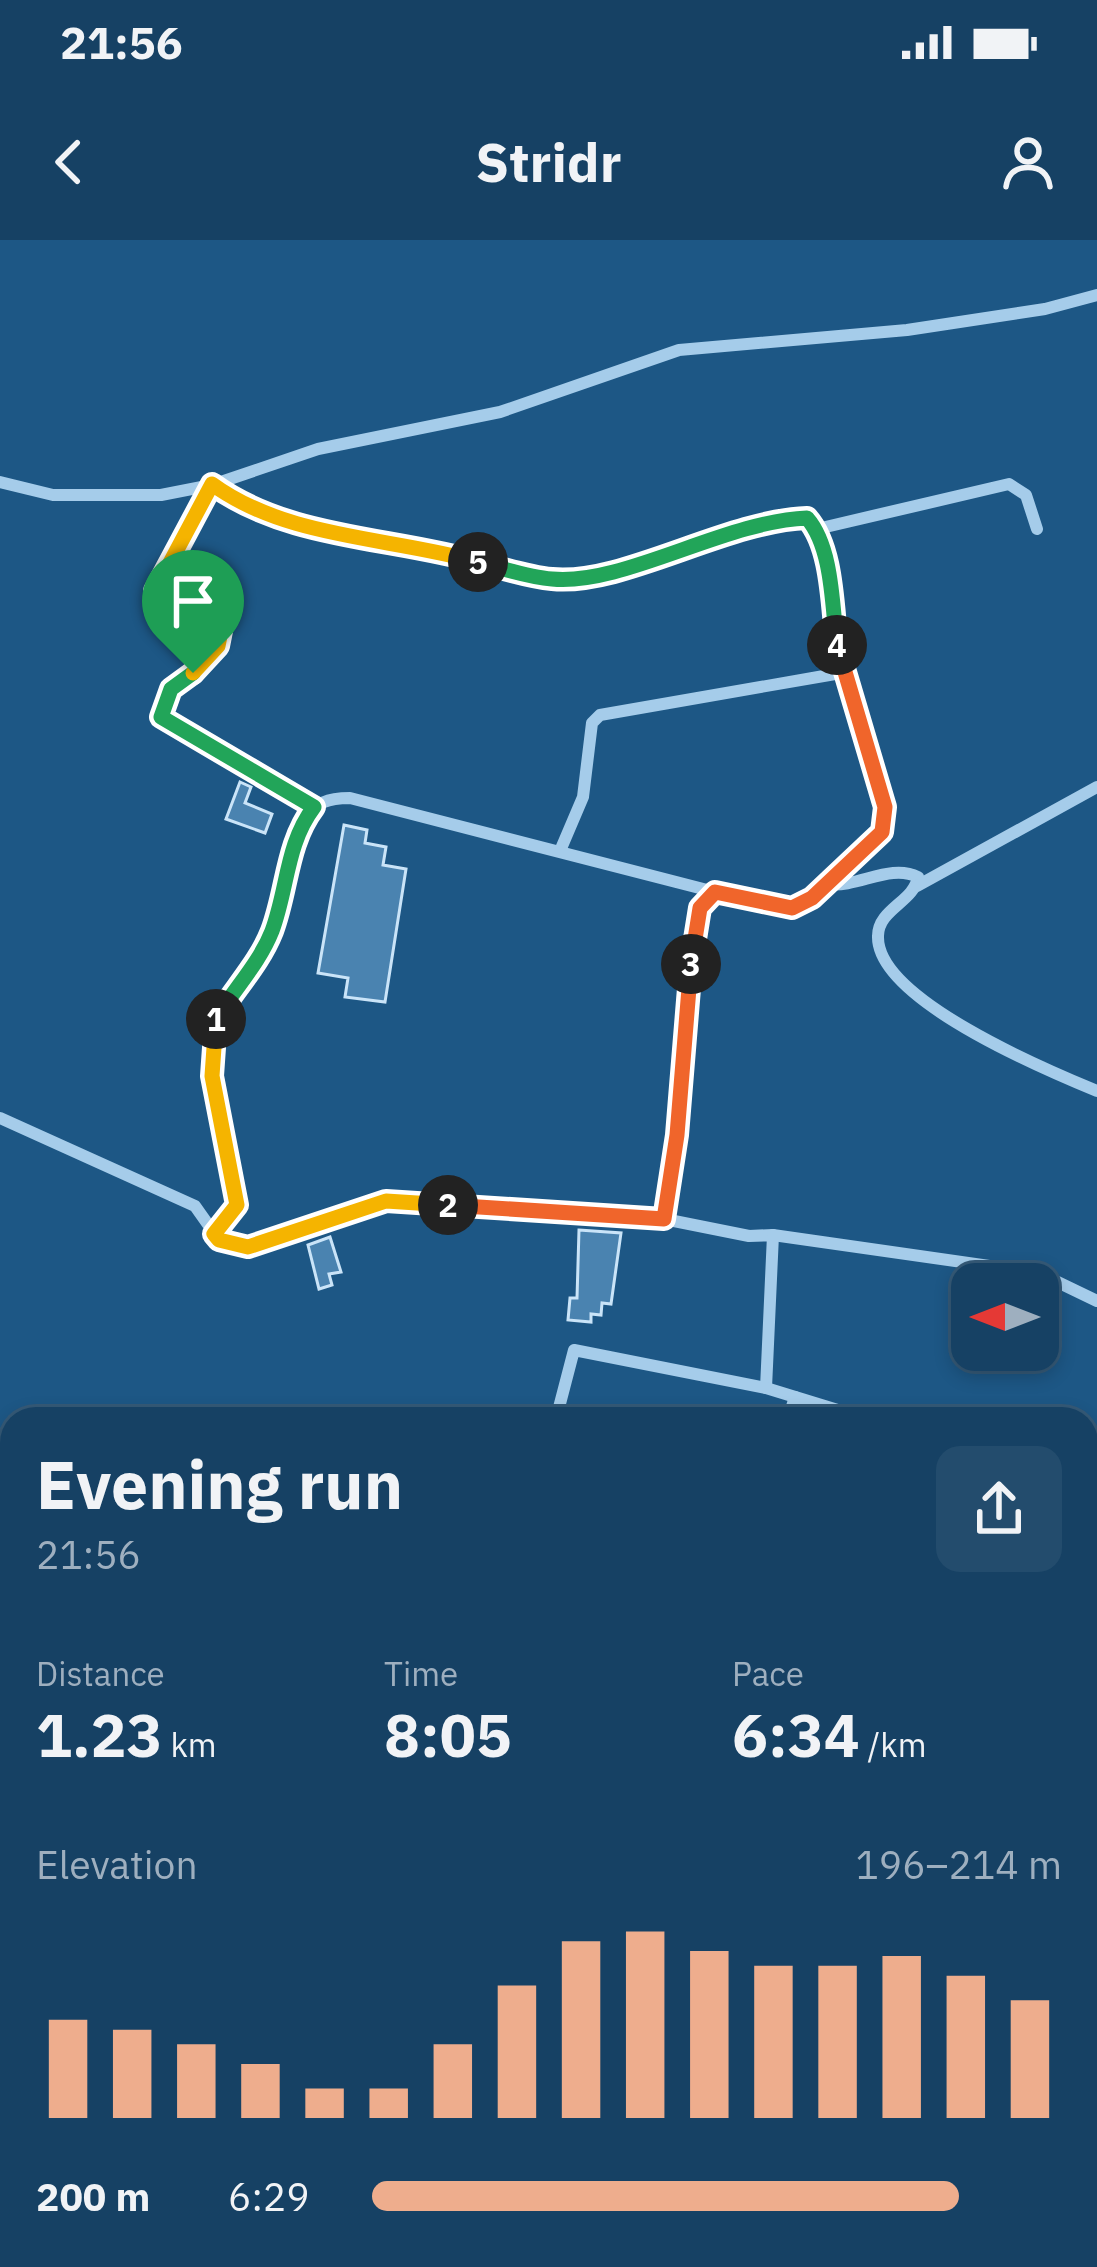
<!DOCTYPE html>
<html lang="en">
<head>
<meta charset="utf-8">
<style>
  :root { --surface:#164164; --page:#234c6d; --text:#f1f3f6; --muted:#9eafbf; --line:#355a78; --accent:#eead8d }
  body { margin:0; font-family:"IBM Plex Sans",sans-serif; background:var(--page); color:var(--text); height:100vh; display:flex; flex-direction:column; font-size:45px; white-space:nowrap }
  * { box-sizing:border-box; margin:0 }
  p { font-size:39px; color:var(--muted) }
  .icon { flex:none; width:66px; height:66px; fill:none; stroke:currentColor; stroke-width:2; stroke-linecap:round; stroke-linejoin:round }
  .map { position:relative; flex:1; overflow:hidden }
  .side { position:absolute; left:0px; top:1167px; width:1098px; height:861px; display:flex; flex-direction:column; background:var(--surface); border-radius:36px 36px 0 0; box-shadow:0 6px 18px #0003,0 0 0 3px var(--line) }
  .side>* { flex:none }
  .needle { width:78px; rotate:270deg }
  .fabs { position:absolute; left:951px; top:1023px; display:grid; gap:24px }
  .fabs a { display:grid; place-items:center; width:108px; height:108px; border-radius:24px; background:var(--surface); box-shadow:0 6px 18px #0003,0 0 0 3px var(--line); font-size:60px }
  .pin { position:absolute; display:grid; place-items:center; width:102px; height:102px; color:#fff; margin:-123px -51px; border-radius:50% 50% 50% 0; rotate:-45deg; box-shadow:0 0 12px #0007 }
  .pin .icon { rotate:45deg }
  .km { position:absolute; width:60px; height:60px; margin:-30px; border-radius:50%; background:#222; color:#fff; font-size:33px; line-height:60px; text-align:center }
  .round { display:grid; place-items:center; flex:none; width:126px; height:126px; border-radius:24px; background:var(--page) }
  .overview { display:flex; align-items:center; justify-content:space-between; height:204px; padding:0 36px }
  h1 { font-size:66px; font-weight:800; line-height:90px }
  .stats { display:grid; grid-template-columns:repeat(3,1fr); gap:18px; height:204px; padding:12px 36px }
  .stats div { display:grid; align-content:center }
  .stats b { font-size:60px; font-weight:800 }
  .stats small { font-size:33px; font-weight:400 }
  .stats p { font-size:33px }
  .chart { height:336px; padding:24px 36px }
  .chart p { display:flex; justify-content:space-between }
  .chart svg { width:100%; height:216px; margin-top:12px; stroke:var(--accent); stroke-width:6 }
  ul { padding:0 36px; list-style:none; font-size:39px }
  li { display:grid; grid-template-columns:192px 144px 1fr; align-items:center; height:90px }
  li i { height:30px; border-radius:15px; background:var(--accent) }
  .status { display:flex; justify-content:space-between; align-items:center; height:84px; padding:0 60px; background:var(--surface); direction:ltr }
  .status svg { height:33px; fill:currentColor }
  header { display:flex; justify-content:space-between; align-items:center; height:156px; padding:0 36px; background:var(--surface); font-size:54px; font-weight:800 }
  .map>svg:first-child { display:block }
  .green { fill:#3171a2 }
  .building { fill:#4a83b0; stroke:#cae4f8; stroke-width:3 }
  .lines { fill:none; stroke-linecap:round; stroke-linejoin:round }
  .street { stroke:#a5ccea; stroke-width:12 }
  .split-1-casing { stroke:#fff; stroke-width:24 }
  .split-2-casing { stroke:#fff; stroke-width:24 }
  .split-3-casing { stroke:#fff; stroke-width:24 }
  .split-4-casing { stroke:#fff; stroke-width:24 }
  .split-5-casing { stroke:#fff; stroke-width:24 }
  .split-6-casing { stroke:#fff; stroke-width:24 }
  .split-1 { stroke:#22a559; stroke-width:15 }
  .split-2 { stroke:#f5b400; stroke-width:15 }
  .split-3 { stroke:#f0652b; stroke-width:15 }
  .split-4 { stroke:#f0652b; stroke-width:15 }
  .split-5 { stroke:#22a559; stroke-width:15 }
  .split-6 { stroke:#f5b400; stroke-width:15 }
</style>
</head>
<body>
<div class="status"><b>21:56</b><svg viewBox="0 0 49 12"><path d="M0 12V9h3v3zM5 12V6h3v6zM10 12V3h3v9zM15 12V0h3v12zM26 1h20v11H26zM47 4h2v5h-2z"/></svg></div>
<header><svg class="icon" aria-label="back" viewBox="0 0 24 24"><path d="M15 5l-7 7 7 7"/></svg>Stridr<svg class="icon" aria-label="person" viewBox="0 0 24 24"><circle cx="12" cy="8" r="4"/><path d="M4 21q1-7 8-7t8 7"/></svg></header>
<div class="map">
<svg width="1097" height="2027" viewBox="0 0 1097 2027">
  <rect width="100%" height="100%" fill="#1d5785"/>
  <!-- green -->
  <g class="green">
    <polygon points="1097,1389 1097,1510 1086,1506 1086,1419"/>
    <polygon points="1086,1516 1097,1519 1097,1569 1086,1566"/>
    <polygon points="1086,1571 1097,1575 1097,1643 1086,1640"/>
  </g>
  <!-- building -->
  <g class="building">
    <polygon points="240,542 251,547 245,563 272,574 265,593 226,579"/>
    <polygon points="344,585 367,590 365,603 386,607 383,625 406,629 385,762 345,757 348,738 318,733"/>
    <polygon points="579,990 621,993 611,1064 602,1063 601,1075 591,1074 591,1082 568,1080 570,1058 577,1058"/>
    <polygon points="330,997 341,1032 329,1034 332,1045 319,1049 308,1005"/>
  </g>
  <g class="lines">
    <!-- street -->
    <g class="street">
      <polyline points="0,242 53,255 161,255 212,245 318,209 500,172 679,110 907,90 1045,69 1097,55"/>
      <polyline points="817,289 1009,244 1026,255 1037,289"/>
      <path d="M313,567L161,477C161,438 215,426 222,386L210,373L155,351L212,245L238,263L292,282L554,340C642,331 720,281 807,278L817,289L841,433L886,583C878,604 812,667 789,668C766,669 737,657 715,652L706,658L696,683L677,895L664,979L749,996L773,995L766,1148"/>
      <polyline points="560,611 583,557 592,483 600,475 841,433"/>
      <path d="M828,644C858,648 890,623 918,637C914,662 878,669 878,696C876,759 1046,830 1097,851"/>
      <polyline points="917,646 1097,547"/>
      <polyline points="0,878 195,966 219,1000 236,1006 311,988 386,961 664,979"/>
      <path d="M215,994L237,966C233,914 209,862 210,809C211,767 244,747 262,713C284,673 277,618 303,581C316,562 328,558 350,558L715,652"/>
      <polyline points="773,995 1039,1033 1097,1061"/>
      <polyline points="556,1179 574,1110 766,1148 867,1179"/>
      <polyline points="788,1179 795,1157"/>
      <polyline points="1086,1251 1097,1255"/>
      <polyline points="1086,1650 1097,1653"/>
      <polyline points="1086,1737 1097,1736"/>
      <polyline points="1086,1997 1097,2001"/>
      <polyline points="398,2016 418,2027"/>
      <polyline points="199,2027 201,2016"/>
      <polyline points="543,2027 553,2016"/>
    </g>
  </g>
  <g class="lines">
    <defs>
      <path id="split-1" d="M193,433L171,449L161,477L314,567C286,604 288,648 272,691C259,724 234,749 216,779"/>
      <polyline id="split-2" points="216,779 212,836 237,965 214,994 219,1000 248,1007 386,961 448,965"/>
      <polyline id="split-3" points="448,965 664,979 677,895 691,724"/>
      <polyline id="split-4" points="691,724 700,668 715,652 792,668 812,658 882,592 885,567 837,405"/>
      <path id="split-5" d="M478,322C502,328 527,337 552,339C623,346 725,281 807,278C833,308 832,367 837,405"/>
      <path id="split-6" d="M193,433L218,406L222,386L210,373L155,351L212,244C287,299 391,297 478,322"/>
    </defs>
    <!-- split-1 casing -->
    <use href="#split-1" class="split-1-casing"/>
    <!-- split-2 casing -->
    <use href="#split-2" class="split-2-casing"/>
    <!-- split-3 casing -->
    <use href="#split-3" class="split-3-casing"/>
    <!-- split-4 casing -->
    <use href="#split-4" class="split-4-casing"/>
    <!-- split-5 casing -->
    <use href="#split-5" class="split-5-casing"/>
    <!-- split-6 casing -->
    <use href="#split-6" class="split-6-casing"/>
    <!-- split-1 -->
    <use href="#split-1" class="split-1"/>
    <!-- split-2 -->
    <use href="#split-2" class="split-2"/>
    <!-- split-3 -->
    <use href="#split-3" class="split-3"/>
    <!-- split-4 -->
    <use href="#split-4" class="split-4"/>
    <!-- split-5 -->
    <use href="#split-5" class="split-5"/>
    <!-- split-6 -->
    <use href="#split-6" class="split-6"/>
  </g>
</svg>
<div class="fabs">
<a><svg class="needle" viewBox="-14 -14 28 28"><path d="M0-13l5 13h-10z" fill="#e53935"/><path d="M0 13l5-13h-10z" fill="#9eafbf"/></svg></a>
</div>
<div class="pin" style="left:193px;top:433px;background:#1e9e55"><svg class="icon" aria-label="arrive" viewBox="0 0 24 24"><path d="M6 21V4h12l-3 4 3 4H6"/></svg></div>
<b class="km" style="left:216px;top:779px">1</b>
<b class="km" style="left:448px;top:965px">2</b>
<b class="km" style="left:691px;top:724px">3</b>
<b class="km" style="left:837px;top:405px">4</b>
<b class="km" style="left:478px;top:322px">5</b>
<section class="side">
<div class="overview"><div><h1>Evening run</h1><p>21:56</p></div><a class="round"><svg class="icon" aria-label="share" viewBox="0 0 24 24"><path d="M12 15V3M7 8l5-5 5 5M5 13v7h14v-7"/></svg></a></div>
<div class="stats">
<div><p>Distance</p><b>1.23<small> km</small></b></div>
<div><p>Time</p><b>8:05</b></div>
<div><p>Pace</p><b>6:34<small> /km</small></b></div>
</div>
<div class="chart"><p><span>Elevation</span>196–214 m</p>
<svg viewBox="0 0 160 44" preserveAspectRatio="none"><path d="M5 44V24M15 44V26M25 44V29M35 44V33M45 44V38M55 44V38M65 44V29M75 44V17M85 44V8M95 44V6M105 44V10M115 44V13M125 44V13M135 44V11M145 44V15M155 44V20"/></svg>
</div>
<ul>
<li><b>200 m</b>6:29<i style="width:85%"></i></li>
</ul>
</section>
</div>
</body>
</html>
